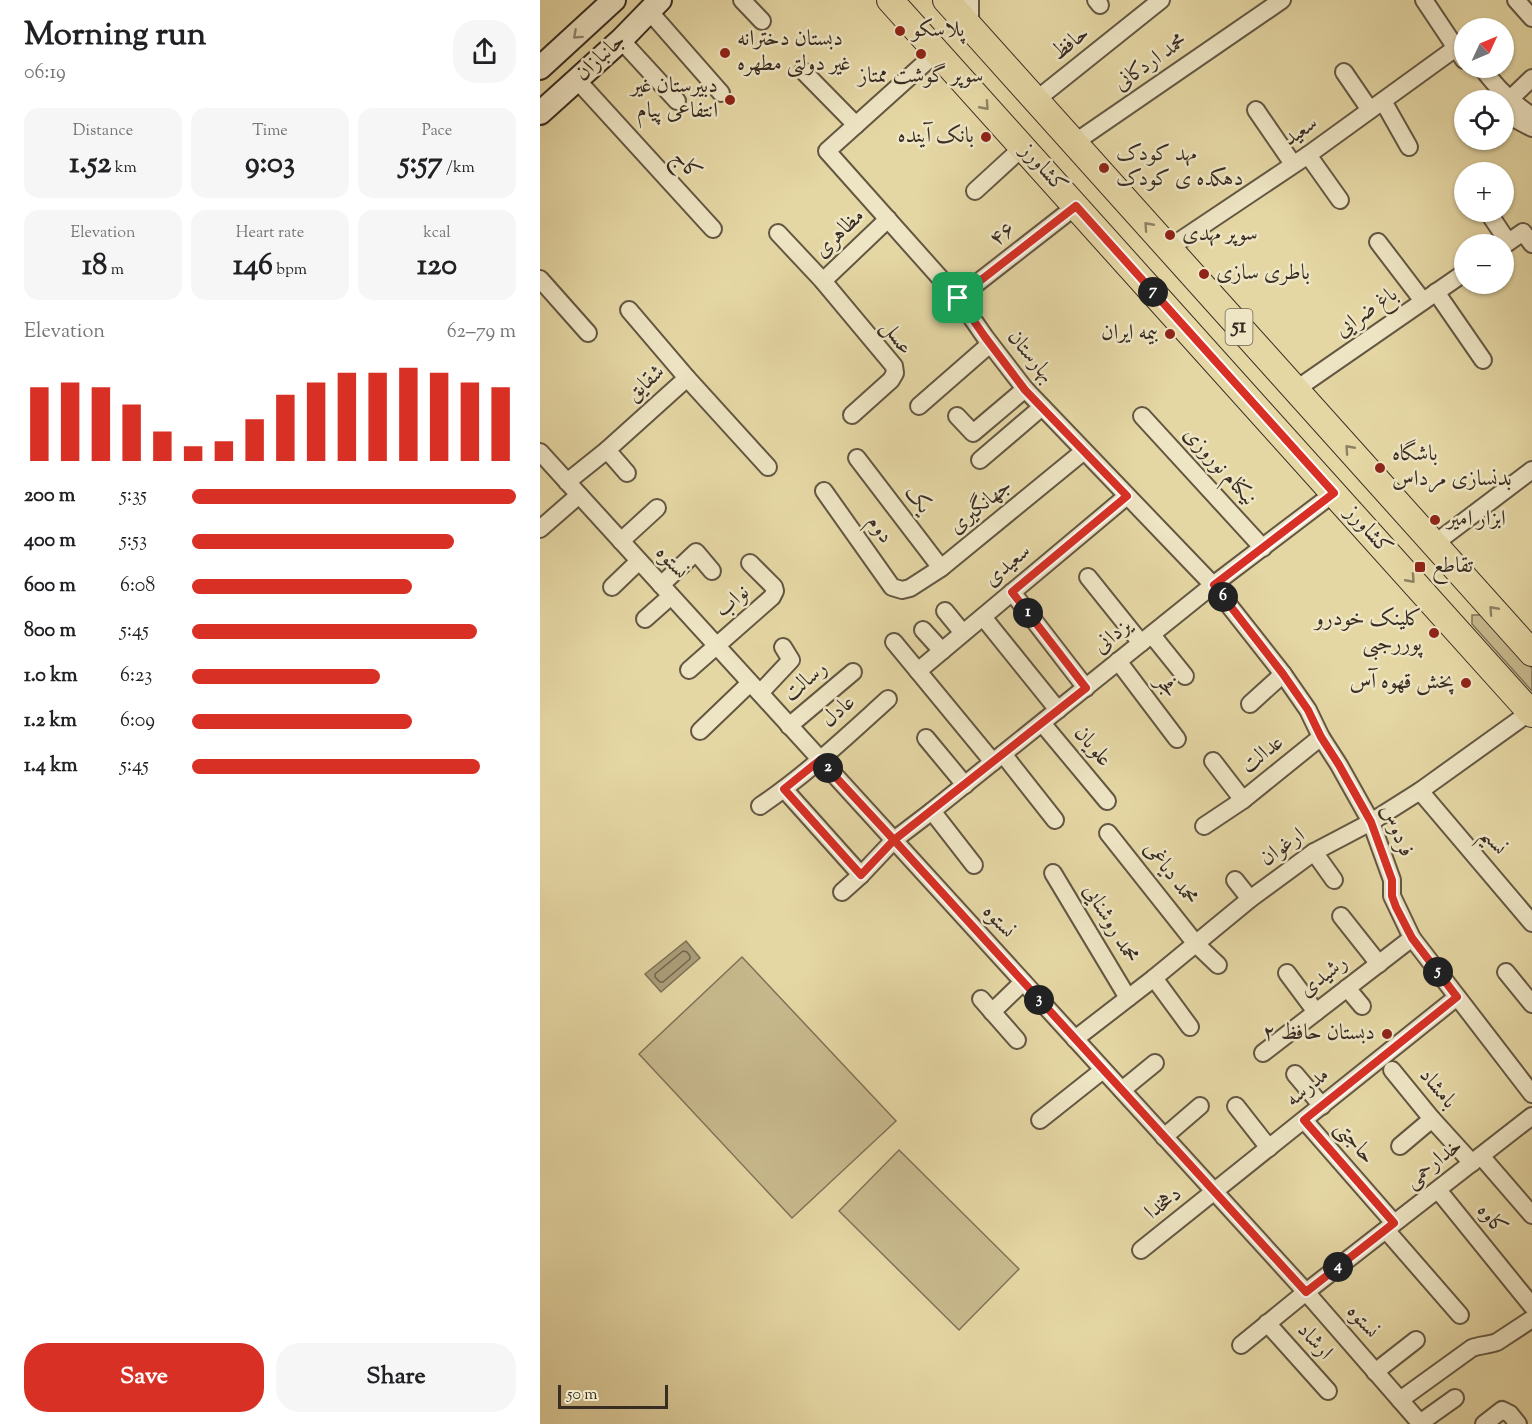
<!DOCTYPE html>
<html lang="en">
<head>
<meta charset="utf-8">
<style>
  :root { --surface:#fff; --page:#f6f6f6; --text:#202124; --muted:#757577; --accent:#d93025 }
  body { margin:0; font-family:"Sorts Mill Goudy",Amiri,serif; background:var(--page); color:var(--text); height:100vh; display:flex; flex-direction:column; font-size:22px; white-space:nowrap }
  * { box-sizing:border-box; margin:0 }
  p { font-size:20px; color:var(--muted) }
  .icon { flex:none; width:33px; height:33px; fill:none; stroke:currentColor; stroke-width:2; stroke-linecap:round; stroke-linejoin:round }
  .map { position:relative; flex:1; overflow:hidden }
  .side { display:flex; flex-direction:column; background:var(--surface); width:540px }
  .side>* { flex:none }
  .needle { width:39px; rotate:46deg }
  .controls { position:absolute; left:914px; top:18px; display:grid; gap:12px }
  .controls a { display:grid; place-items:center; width:60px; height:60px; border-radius:50%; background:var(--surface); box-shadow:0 2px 4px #0004; font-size:30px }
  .scale { position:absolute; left:18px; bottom:15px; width:110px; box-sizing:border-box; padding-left:6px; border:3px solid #382c23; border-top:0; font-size:16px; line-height:21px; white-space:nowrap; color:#382c23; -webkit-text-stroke:4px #eee5c4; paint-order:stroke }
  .pin { position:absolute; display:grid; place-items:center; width:51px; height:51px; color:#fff; margin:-26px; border-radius:12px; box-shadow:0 3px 9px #0006 }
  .km { position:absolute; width:30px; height:30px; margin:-15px; border-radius:50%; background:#222; color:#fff; font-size:16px; line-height:30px; text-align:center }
  .round { display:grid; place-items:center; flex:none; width:63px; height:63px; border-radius:24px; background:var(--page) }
  .overview { display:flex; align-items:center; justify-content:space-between; height:102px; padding:0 24px }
  h1 { font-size:33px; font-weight:700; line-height:45px }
  .metrics { display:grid; grid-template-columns:repeat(3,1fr); gap:9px; height:102px; padding:6px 24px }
  .metrics div { display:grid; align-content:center; border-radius:15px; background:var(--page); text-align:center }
  .metrics b { font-size:30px; font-weight:700 }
  .metrics small { font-size:16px; font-weight:400 }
  .metrics p { font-size:16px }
  .chart { height:168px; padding:12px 24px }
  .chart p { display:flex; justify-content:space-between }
  .chart svg { width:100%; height:108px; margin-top:6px; stroke:var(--accent); stroke-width:6 }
  .action { display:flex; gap:12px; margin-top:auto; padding:12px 24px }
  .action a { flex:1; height:69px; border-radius:24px; background:var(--accent); color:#fff; font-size:24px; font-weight:700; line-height:69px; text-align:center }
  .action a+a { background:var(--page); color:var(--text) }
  ul { padding:0 24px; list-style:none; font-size:20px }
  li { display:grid; grid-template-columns:96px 72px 1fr; align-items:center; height:45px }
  li i { height:15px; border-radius:8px; background:var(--accent) }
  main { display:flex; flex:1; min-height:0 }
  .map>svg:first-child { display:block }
  .green { fill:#c8ba8e; stroke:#807358; stroke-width:1.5 }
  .water { fill:#aa9d78; stroke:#7c7056; stroke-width:1.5 }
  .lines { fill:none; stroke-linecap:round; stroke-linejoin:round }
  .shore { stroke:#71644e; stroke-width:1.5 }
  .street-casing { stroke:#635743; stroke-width:20 }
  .secondary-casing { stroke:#382c23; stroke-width:26 }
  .primary-casing { stroke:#382c23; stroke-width:28 }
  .street { stroke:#eee5c4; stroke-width:16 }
  .secondary { stroke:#eee5c4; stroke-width:22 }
  .primary { stroke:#e5d7a4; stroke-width:26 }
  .oneway { stroke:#938874 }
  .oneway2 { stroke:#8e8264 }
  .route-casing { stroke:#fff; stroke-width:12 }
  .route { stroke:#d93025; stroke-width:8 }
  .poi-dot { fill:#8f2418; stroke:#eee5c4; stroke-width:2 }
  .labels { text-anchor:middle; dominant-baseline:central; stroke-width:5; stroke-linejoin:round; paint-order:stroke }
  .shield { fill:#eee5c4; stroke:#6f6453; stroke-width:1.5 }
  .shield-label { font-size:21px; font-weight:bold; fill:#382c23 }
  .poi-label { font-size:22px; fill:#382c23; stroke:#eee5c4; text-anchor:start }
  .street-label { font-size:22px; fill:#382c23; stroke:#eee5c4 }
</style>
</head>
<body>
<main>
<section class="side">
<div class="overview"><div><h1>Morning run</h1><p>06:19</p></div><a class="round"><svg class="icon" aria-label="share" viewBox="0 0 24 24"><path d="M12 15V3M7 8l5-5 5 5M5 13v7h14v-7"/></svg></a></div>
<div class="metrics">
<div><p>Distance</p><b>1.52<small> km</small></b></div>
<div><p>Time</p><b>9:03</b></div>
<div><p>Pace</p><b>5:57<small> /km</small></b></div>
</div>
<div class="metrics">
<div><p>Elevation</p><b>18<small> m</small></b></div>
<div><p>Heart rate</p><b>146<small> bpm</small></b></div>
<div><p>kcal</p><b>120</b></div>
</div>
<div class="chart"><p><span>Elevation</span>62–79 m</p>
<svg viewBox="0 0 160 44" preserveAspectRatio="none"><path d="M5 44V14M15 44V12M25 44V14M35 44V21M45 44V32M55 44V38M65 44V36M75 44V27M85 44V17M95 44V12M105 44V8M115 44V8M125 44V6M135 44V8M145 44V12M155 44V14"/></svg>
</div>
<ul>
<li><b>200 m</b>5:35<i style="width:100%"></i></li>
<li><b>400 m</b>5:53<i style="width:81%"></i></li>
<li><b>600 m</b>6:08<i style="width:68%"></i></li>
<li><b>800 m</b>5:45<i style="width:88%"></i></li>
<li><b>1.0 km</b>6:23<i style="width:58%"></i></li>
<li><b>1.2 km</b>6:09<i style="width:68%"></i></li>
<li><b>1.4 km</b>5:45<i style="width:89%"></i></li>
</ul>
<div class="action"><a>Save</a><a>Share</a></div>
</section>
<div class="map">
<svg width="992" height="1424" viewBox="0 0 992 1424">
  <rect width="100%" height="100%" fill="#e5d7a4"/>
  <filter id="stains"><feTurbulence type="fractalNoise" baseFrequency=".00333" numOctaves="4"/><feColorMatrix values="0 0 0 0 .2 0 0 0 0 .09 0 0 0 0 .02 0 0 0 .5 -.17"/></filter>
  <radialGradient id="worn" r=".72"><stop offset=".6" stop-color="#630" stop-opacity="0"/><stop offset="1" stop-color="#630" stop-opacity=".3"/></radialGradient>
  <!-- green -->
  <g class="green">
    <polygon points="932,615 942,615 992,668 992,691 932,624"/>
    <polygon points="202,957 356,1121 252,1218 99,1054"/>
    <polygon points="359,1150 479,1269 419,1330 299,1211"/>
  </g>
  <!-- water -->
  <polygon class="water" points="146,941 160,958 121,992 105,974"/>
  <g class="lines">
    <!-- shore -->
    <polygon class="shore" points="143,951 147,952 150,956 150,959 123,982 120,982 115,977 115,974"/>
    <defs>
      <g id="street">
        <polyline points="202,0 222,21"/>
        <polyline points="556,0 560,5"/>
        <polyline points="884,0 924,60"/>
        <polyline points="976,0 992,18"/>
        <polyline points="109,11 181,93"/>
        <polyline points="430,28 430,0"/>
        <polyline points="81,40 137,101"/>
        <polyline points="397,52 287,151 418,298 445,337 485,389 673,585 743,674 768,710 781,737 799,765 831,822 852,880 852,896 872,938 992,1094"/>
        <path d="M942,68C958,89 970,101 992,116"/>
        <polyline points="263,71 316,125"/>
        <polyline points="804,72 830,110"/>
        <polyline points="37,80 173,229"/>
        <polyline points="496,100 621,0"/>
        <polyline points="969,100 992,78"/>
        <polyline points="843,101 869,147"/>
        <polyline points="963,108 973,118 992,128"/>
        <polyline points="716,110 753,164"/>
        <polyline points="534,143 742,0"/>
        <polyline points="768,155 800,200"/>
        <polyline points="435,191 483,147"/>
        <polyline points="948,212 968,242"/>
        <polyline points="238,233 283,281 354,366 355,373 351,380 312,415"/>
        <polyline points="838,242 883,301"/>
        <polyline points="963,246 983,232 992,244"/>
        <polyline points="629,248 768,155 924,42"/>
        <polyline points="0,279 48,333"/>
        <polyline points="283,281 348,219"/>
        <polyline points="896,292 943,360"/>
        <polyline points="418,298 536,206"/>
        <polyline points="147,378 228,467"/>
        <polyline points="755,390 924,273"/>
        <polyline points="379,406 450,344"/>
        <polyline points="417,416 433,433 485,389"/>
        <polyline points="602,416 723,548"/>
        <polyline points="67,450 87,473"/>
        <polyline points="0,452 766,1292 881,1424"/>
        <polyline points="317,458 401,568"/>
        <polyline points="440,460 502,407"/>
        <polyline points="27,482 67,450 147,378 89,310"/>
        <polyline points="284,491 352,587 362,590 370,588 401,568 544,451"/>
        <polyline points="0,529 39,495"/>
        <polyline points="81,541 117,508"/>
        <polyline points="894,544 992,470"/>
        <polyline points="548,577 601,643"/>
        <polyline points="121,585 156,552 172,571"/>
        <polyline points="72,587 99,561"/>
        <polyline points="472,592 546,688"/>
        <polyline points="405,611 423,633"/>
        <polyline points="443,617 518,710"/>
        <polyline points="105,619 131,596"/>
        <polyline points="383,630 402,651"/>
        <polyline points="612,635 645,676"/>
        <polyline points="354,642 453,762"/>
        <polyline points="578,661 637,739"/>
        <polyline points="149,670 232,597 235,591 234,587 210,563"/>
        <polyline points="378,671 587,496"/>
        <polyline points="220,693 251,660 243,647"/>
        <polyline points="710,704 743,674"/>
        <polyline points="502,723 567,801"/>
        <polyline points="249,726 313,672"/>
        <polyline points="160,731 210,683"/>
        <polyline points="386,738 425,785"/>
        <polyline points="463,754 515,820"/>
        <polyline points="673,761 703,800 781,737"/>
        <polyline points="244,789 321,875"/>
        <polyline points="880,791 992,923"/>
        <path d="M220,806C266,775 307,736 348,699"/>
        <polyline points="392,811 434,865"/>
        <polyline points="664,826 703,800"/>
        <polyline points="568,833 656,944 678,965"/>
        <polyline points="774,852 794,880"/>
        <polyline points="513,873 588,998"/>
        <polyline points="695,880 710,899"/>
        <polyline points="302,892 321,875 354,840 392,811 673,585 794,493"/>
        <polyline points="801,916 839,964"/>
        <polyline points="966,972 992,1004"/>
        <polyline points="747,973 776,1012"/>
        <polyline points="614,978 650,1027"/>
        <polyline points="807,988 822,1006"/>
        <polyline points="441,999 477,1040"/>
        <polyline points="452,1012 483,982"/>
        <polyline points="535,1039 614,978 710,899 774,852 831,822 880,791 990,712"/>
        <polyline points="723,1053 872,938"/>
        <polyline points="852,1070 892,1119 932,1163"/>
        <polyline points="755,1074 782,1106"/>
        <polyline points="582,1090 615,1063"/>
        <polyline points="696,1106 729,1148"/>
        <polyline points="500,1120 563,1070"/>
        <polyline points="764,1120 854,1223"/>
        <polyline points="624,1137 660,1106"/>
        <polyline points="860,1146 892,1119"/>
        <polyline points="941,1156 992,1215"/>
        <polyline points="898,1190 992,1306"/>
        <polyline points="846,1230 920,1315"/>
        <polyline points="601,1250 917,997"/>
        <polyline points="727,1323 788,1391"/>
        <polyline points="701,1345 766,1292 992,1116"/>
        <polyline points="835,1372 876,1340"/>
        <path d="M860,1400L932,1348C940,1345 949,1345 957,1342L992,1319"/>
        <polyline points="880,1423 915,1398"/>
        <polyline points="944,1424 962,1410 970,1414 978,1424"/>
      </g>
      <g id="secondary">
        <polyline points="0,68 74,0"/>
        <polyline points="0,113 81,40 120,0"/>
      </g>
      <g id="primary">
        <polyline points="350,0 992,714"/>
        <polyline points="406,0 992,653"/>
      </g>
    </defs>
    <!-- street casing -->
    <use href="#street" class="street-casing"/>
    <!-- secondary casing -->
    <use href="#secondary" class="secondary-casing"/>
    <!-- primary casing -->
    <use href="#primary" class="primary-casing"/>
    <!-- street -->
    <use href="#street" class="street"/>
    <!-- secondary -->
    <use href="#secondary" class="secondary"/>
    <!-- primary -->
    <use href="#primary" class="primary"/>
  </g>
  <!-- one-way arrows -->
  <defs><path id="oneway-chevron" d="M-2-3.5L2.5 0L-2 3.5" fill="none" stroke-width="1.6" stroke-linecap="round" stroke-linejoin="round" transform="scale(1.5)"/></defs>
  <use class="oneway" href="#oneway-chevron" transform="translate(37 35) rotate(138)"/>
  <g class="oneway2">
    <use href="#oneway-chevron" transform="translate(445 106) rotate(48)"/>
    <use href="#oneway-chevron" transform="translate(608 226) rotate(-132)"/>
    <use href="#oneway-chevron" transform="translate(809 449) rotate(-132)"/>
    <use href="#oneway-chevron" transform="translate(871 579) rotate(48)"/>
    <use href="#oneway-chevron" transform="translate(953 610) rotate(-132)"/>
  </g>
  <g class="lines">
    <defs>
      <polyline id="route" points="418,298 445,337 485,390 587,496 472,592 546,688 354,840 280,760 244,789 321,875 354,840 766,1292 854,1223 764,1120 917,997 872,938 856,907 852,896 852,880 831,822 799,765 781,737 768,710 743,674 674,585 794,493 536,206 418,298"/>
    </defs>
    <!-- route casing -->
    <use href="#route" class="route-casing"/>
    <!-- route -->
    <use href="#route" class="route"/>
  </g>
  <!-- markers -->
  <g class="poi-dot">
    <circle cx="360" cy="31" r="6"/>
    <circle cx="185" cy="53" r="6"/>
    <circle cx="381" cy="54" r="6"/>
    <circle cx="190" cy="100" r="6"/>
    <circle cx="446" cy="137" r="6"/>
    <circle cx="564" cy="168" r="6"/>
    <circle cx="630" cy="235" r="6"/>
    <circle cx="664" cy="274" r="6"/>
    <circle cx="630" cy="334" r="6"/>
    <circle cx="840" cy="468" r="6"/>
    <circle cx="895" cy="520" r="6"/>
    <rect x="874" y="561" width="12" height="12" rx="3"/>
    <circle cx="894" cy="633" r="6"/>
    <circle cx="926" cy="683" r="6"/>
    <circle cx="847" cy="1034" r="6"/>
  </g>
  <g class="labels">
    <!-- shield labels -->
    <rect class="shield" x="685.5" y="309" width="27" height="36" rx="4.5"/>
    <g class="shield-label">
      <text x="699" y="327">51</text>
    </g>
    <!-- poi labels -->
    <g class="poi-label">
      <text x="372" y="31">پلاسکو</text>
      <text x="197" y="40">دبستان دخترانه<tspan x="197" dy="25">غیر دولتی مطهره</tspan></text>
      <text x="381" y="77" text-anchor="middle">سوپر گوشت ممتاز</text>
      <text x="178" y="87" text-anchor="end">دبیرستان غیر<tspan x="178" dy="25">انتفاعی پیام</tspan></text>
      <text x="434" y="137" text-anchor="end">بانک آینده</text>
      <text x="576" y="155">مهد کودک<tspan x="576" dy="25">دهکده ی کودک</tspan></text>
      <text x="642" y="235">سوپر مهدی</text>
      <text x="676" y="274">باطری سازی</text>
      <text x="618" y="334" text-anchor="end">بیمه ایران</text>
      <text x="852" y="455">باشگاه<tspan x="852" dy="25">بدنسازی مرداس</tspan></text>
      <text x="907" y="520">ابزار امیر</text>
      <text x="892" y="567">تقاطع</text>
      <text x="882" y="620" text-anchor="end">کلینک خودرو<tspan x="882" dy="25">پوررجبی</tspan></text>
      <text x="914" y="683" text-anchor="end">پخش قهوه آس</text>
      <text x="835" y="1034" text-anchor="end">دبستان حافظ ۲</text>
    </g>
    <!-- street labels -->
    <g class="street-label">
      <text transform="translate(531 44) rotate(-39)">حافظ</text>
      <text transform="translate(61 58) rotate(-43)">جانبازان</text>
      <text transform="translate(611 63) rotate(-35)">محمد اردکانی</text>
      <text transform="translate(761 132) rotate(-35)">سعید</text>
      <text transform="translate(146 166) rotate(47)">کاج</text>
      <text transform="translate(503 169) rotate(48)">کشاورز</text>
      <text transform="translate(300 234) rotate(-44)">مظاهری</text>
      <text transform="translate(463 235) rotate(-38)">۴۶</text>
      <text transform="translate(827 313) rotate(-35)">باغ ضرایی</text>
      <text transform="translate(356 338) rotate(55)">عسل</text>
      <text transform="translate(490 357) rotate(51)">بهارستان</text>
      <text transform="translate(106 384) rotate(-42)">شقایق</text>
      <text transform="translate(679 467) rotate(48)">نیکنام نوروزی</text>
      <text transform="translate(377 500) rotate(53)">یک</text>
      <text transform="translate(441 507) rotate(-39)">جهانگیری</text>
      <text transform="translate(339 530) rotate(54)">دوم</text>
      <text transform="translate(828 531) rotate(48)">کشاورز</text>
      <text transform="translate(131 563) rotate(48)">نستوه</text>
      <text transform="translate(468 566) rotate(-40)">سعیدی</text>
      <text transform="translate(193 602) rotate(-41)">نواب</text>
      <text transform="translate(573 637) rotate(-39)">یزدانی</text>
      <text transform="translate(266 682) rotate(-40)">رسالت</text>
      <text transform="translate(626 687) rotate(53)">فجر</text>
      <text transform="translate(299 712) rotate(-42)">عادل</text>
      <text transform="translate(552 747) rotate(50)">علویان</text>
      <text transform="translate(723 755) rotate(-38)">عدالت</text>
      <text transform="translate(856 831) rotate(67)">فردوس</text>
      <text transform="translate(953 842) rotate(50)">نسیم</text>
      <text transform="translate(743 848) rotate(-35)">ارغوان</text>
      <text transform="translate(630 874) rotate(52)">محمد دیاغی</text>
      <text transform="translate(458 922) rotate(48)">نستوه</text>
      <text transform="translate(570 924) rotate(59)">محمد روشنایی</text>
      <text transform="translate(784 977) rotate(-37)">رشیدی</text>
      <text transform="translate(768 1088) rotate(-39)">مدرسه</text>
      <text transform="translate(897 1089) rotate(50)">بامشاد</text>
      <text transform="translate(814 1143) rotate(49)">حاجتی</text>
      <text transform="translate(894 1164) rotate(-38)">خدارحمی</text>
      <text transform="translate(624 1204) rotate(-38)">دهخدا</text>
      <text transform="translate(951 1220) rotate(51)">کاوه</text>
      <text transform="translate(822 1322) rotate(49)">نستوه</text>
      <text transform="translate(774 1342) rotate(48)">ارشاد</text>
    </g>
  </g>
  <rect width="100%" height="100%" filter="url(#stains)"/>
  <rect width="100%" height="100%" fill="url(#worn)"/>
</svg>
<div class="controls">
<a><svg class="needle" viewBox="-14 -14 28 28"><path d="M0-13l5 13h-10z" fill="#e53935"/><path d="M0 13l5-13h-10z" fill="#757577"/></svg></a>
<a><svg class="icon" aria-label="locate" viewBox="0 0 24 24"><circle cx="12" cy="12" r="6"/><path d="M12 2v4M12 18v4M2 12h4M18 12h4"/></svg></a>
<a>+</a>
<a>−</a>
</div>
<div class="scale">50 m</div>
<div class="pin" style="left:418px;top:298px;background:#1e9e55"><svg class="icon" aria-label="arrive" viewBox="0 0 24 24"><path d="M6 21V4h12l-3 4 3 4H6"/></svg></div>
<b class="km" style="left:488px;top:613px">1</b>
<b class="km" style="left:288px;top:768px">2</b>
<b class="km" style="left:499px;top:1000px">3</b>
<b class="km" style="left:798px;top:1267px">4</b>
<b class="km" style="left:898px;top:972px">5</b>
<b class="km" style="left:683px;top:597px">6</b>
<b class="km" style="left:613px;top:292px">7</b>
</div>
</main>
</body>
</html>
